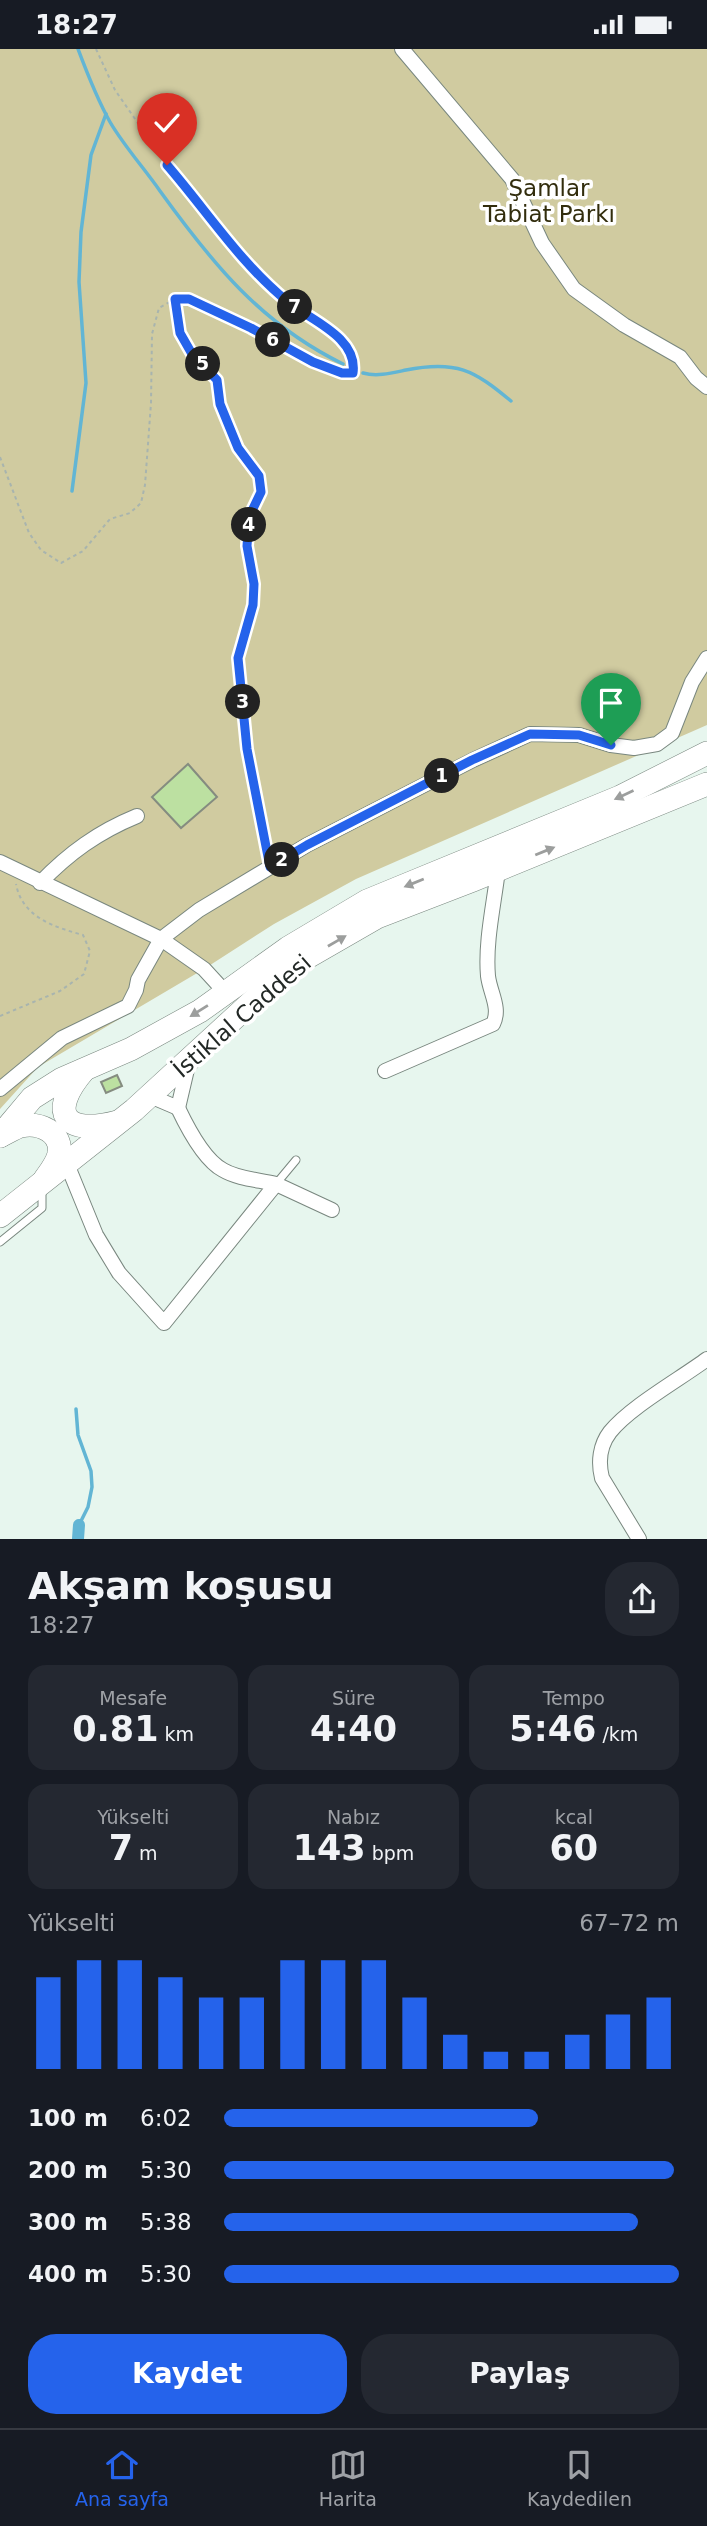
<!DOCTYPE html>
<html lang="tr">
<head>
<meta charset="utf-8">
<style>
  :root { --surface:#171b24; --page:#242831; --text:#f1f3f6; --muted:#9ea1a6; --line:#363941; --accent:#2563eb }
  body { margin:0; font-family:"DejaVu Sans",sans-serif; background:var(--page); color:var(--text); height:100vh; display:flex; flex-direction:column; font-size:26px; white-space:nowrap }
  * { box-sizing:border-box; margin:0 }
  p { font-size:23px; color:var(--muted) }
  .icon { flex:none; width:38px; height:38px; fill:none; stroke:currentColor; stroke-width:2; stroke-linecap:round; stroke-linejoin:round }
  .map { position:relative; height:1490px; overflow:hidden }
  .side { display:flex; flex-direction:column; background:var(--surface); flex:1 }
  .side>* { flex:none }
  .pin { position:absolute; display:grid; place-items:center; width:60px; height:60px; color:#fff; margin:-72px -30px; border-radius:50% 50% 50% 0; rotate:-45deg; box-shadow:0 0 7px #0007 }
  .pin .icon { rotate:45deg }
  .km { position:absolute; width:35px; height:35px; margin:-18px; border-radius:50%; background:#222; color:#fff; font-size:19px; line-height:35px; text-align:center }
  .round { display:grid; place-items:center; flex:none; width:74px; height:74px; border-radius:28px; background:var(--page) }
  .headline { display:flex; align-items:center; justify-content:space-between; height:119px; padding:0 28px }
  h1 { font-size:38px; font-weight:700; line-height:52px }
  .figures { display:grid; grid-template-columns:repeat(3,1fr); gap:10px; height:119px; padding:7px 28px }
  .figures div { display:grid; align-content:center; border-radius:18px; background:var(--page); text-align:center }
  .figures b { font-size:35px; font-weight:700 }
  .figures small { font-size:19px; font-weight:400 }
  .figures p { font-size:19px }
  .chart { height:196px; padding:14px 28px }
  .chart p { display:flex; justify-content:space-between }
  .chart svg { width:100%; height:126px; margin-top:7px; stroke:var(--accent); stroke-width:6 }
  .button { display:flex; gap:14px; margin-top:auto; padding:14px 28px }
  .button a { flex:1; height:80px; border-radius:28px; background:var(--accent); color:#fff; font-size:28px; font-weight:700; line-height:80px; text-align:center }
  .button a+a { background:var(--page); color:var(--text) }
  ul { padding:0 28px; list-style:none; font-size:23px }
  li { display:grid; grid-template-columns:112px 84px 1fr; align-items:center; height:52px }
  li i { height:18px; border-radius:9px; background:var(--accent) }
  .status { display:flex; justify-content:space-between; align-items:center; height:49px; padding:0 35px; background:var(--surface); direction:ltr }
  .status svg { height:19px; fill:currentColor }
  .menu { display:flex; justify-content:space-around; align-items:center; height:98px; border-top:2px solid var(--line); background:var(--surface); font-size:19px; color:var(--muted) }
  .menu a { display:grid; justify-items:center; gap:4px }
  .menu .active { color:var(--accent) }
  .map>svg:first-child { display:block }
  .green { fill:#d0cba0 }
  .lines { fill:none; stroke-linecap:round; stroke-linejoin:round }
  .stream { stroke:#62b5d4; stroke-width:3.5 }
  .canal { stroke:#62b5d4; stroke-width:12 }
  .building { fill:#bce0a1; stroke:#858c80; stroke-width:2 }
  .lane-casing { stroke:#79877f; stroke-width:9 }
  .street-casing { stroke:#79877f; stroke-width:16 }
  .primary-casing { stroke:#79877f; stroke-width:24 }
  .path { stroke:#a8b4ae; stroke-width:2; stroke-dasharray:3.5 3.5; stroke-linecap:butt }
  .lane { stroke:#fff; stroke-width:7 }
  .street { stroke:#fff; stroke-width:14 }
  .primary { stroke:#fff; stroke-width:23 }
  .oneway { fill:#9c9e9d }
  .route-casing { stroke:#fff; stroke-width:14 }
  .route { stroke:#2563eb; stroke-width:9 }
  .labels { text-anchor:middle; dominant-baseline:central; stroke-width:7; stroke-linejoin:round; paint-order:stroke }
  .park-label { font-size:23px; fill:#322d0d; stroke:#fff }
  .street-label { font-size:23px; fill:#222825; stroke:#fff }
</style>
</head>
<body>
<div class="status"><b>18:27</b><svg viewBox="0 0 49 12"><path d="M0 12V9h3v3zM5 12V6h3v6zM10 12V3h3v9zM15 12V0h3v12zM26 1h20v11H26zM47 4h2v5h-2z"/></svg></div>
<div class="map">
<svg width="707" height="1490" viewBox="0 0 707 1490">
  <rect width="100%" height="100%" fill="#e7f6ee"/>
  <!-- green -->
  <polygon class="green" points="0,0 707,0 707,676 356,830 274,875 204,920 38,1018 0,1060"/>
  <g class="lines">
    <!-- stream -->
    <g class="stream">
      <path d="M78,0C87,24 97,50 110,73C124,97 144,119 160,142C212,214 261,275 343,315"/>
      <path d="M363,324C377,328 392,324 406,321C456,311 474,321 511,352"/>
      <polyline points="72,442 86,334 79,233 81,183 91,106 106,65"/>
      <polyline points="76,1360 78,1386 91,1422 92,1438 88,1458 79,1476"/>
    </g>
    <!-- canal -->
    <polyline class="canal" points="78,1490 79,1476"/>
  </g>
  <!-- building -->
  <g class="building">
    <polygon points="188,715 217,748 181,779 152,748"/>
    <polygon points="117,1026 122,1037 106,1044 101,1033"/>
  </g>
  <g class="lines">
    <defs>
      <g id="lane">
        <polyline points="276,1135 296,1111"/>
        <polyline points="0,1193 42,1159 42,1140"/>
      </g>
      <g id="street">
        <polyline points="402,0 512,130 542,194 574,240 624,276 680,308 696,329 707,338"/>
        <polyline points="0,813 161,890 204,920 226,944"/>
        <path d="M40,834C69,804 98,783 137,767"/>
        <path d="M385,1022L493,975C501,959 490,944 488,927C485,893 494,855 498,821"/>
        <polyline points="0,1040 62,989 128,957 136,941 138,931 161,890 199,861 307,796 473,711 530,685 579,686 611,696 634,699 657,695 672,684 692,633 707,609"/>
        <polyline points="150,1047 178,1059 189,1012"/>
        <path d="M67,1115L96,1186L119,1224L164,1274L276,1135C260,1131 238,1130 223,1121C204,1111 187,1078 178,1059"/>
        <polyline points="276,1135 332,1161"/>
        <path d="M639,1490L602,1429C598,1413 600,1396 610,1383C630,1358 680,1330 707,1310"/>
      </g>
      <g id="primary">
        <path d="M84,1021C47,1064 64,1087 117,1073"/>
        <polyline points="0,1087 32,1049 62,1030 131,1000 200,962 288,899 367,852 620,748 707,704"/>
        <path d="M0,1087C7,1084 14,1079 21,1077C39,1073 63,1083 59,1105C57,1114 50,1123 45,1130"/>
        <polyline points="0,1167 134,1061 255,950 304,910 377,868 473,831 707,735"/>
      </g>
    </defs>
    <!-- lane casing -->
    <use href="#lane" class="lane-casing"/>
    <!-- street casing -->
    <use href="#street" class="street-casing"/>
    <!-- primary casing -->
    <use href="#primary" class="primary-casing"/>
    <!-- path -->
    <g class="path">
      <polyline points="175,251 180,284 192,305 207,318 217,331 220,355 238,399 259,427 261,443 249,468 247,497 254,535 253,556 238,609 247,700 267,803"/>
      <polyline points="0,408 29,484 41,501 61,514 83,502 110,470 130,464 141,454 145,436 151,354 152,285 159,259 175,250 189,250 251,279 313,313 342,324 353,324 354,314 349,304 325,276 289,255 244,213 167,116 115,41 96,0"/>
      <path d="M0,967L60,942L84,925L90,902L83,886C54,878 22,868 16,835"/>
    </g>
    <!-- lane -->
    <use href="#lane" class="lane"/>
    <!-- street -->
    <use href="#street" class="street"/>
    <!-- primary -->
    <use href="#primary" class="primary"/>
  </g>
  <!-- one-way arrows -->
  <defs><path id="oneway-solid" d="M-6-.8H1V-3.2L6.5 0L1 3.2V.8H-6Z" transform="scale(1.75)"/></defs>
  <g class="oneway">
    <use href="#oneway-solid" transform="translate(624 746) rotate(155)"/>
    <use href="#oneway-solid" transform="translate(545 802) rotate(-22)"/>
    <use href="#oneway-solid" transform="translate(414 834) rotate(158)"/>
    <use href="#oneway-solid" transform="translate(337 892) rotate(-30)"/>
    <use href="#oneway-solid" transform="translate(199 962) rotate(148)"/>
  </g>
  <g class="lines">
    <defs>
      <path id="route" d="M167,116C207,162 240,214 288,253C310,271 358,288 353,324H342L313,313L251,279L189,250H175L180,284L192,305L217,331L220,355L238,399L259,427L261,443L249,468L247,497L254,535L253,556L238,609L247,700L270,818L307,796L472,711L530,685L579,686L611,696"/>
    </defs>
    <!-- route casing -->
    <use href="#route" class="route-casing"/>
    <!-- route -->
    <use href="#route" class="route"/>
  </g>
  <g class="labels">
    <!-- park labels -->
    <g class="park-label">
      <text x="549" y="139">Şamlar<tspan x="549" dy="26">Tabiat Parkı</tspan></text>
    </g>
    <!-- street labels -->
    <g class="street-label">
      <text transform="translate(242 967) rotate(-41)">İstiklal Caddesi</text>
    </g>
  </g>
</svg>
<div class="pin" style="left:611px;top:696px;background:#1e9e55"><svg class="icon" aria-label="arrive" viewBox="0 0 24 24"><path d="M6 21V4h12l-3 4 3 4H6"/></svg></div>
<div class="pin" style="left:167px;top:116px;background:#d93025"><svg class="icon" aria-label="check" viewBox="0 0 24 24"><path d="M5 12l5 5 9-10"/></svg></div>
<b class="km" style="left:442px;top:727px">1</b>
<b class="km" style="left:282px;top:811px">2</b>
<b class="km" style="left:243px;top:653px">3</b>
<b class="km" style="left:249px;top:476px">4</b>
<b class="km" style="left:203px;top:315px">5</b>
<b class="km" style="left:273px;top:291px">6</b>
<b class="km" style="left:295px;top:258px">7</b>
</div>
<section class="side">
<div class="headline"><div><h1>Akşam koşusu</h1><p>18:27</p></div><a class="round"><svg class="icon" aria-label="share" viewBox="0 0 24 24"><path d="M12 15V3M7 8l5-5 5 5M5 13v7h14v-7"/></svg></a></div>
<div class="figures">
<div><p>Mesafe</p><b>0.81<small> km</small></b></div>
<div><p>Süre</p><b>4:40</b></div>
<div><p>Tempo</p><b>5:46<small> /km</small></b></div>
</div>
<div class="figures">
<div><p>Yükselti</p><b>7<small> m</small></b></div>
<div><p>Nabız</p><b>143<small> bpm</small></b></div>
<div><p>kcal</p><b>60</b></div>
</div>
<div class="chart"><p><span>Yükselti</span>67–72 m</p>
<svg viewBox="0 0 160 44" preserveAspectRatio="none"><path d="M5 44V12M15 44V6M25 44V6M35 44V12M45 44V19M55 44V19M65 44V6M75 44V6M85 44V6M95 44V19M105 44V32M115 44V38M125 44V38M135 44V32M145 44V25M155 44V19"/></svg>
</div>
<ul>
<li><b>100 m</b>6:02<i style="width:69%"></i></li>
<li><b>200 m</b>5:30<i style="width:99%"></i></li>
<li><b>300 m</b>5:38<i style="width:91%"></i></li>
<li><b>400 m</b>5:30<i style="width:100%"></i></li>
</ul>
<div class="button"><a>Kaydet</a><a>Paylaş</a></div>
</section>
<nav class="menu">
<a class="active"><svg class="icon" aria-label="home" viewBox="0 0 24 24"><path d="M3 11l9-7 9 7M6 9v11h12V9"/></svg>Ana sayfa</a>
<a><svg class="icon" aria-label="map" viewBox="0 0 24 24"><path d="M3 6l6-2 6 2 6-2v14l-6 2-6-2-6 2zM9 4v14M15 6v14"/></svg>Harita</a>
<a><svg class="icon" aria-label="saved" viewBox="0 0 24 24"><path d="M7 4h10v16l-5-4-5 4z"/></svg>Kaydedilen</a>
</nav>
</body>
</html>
